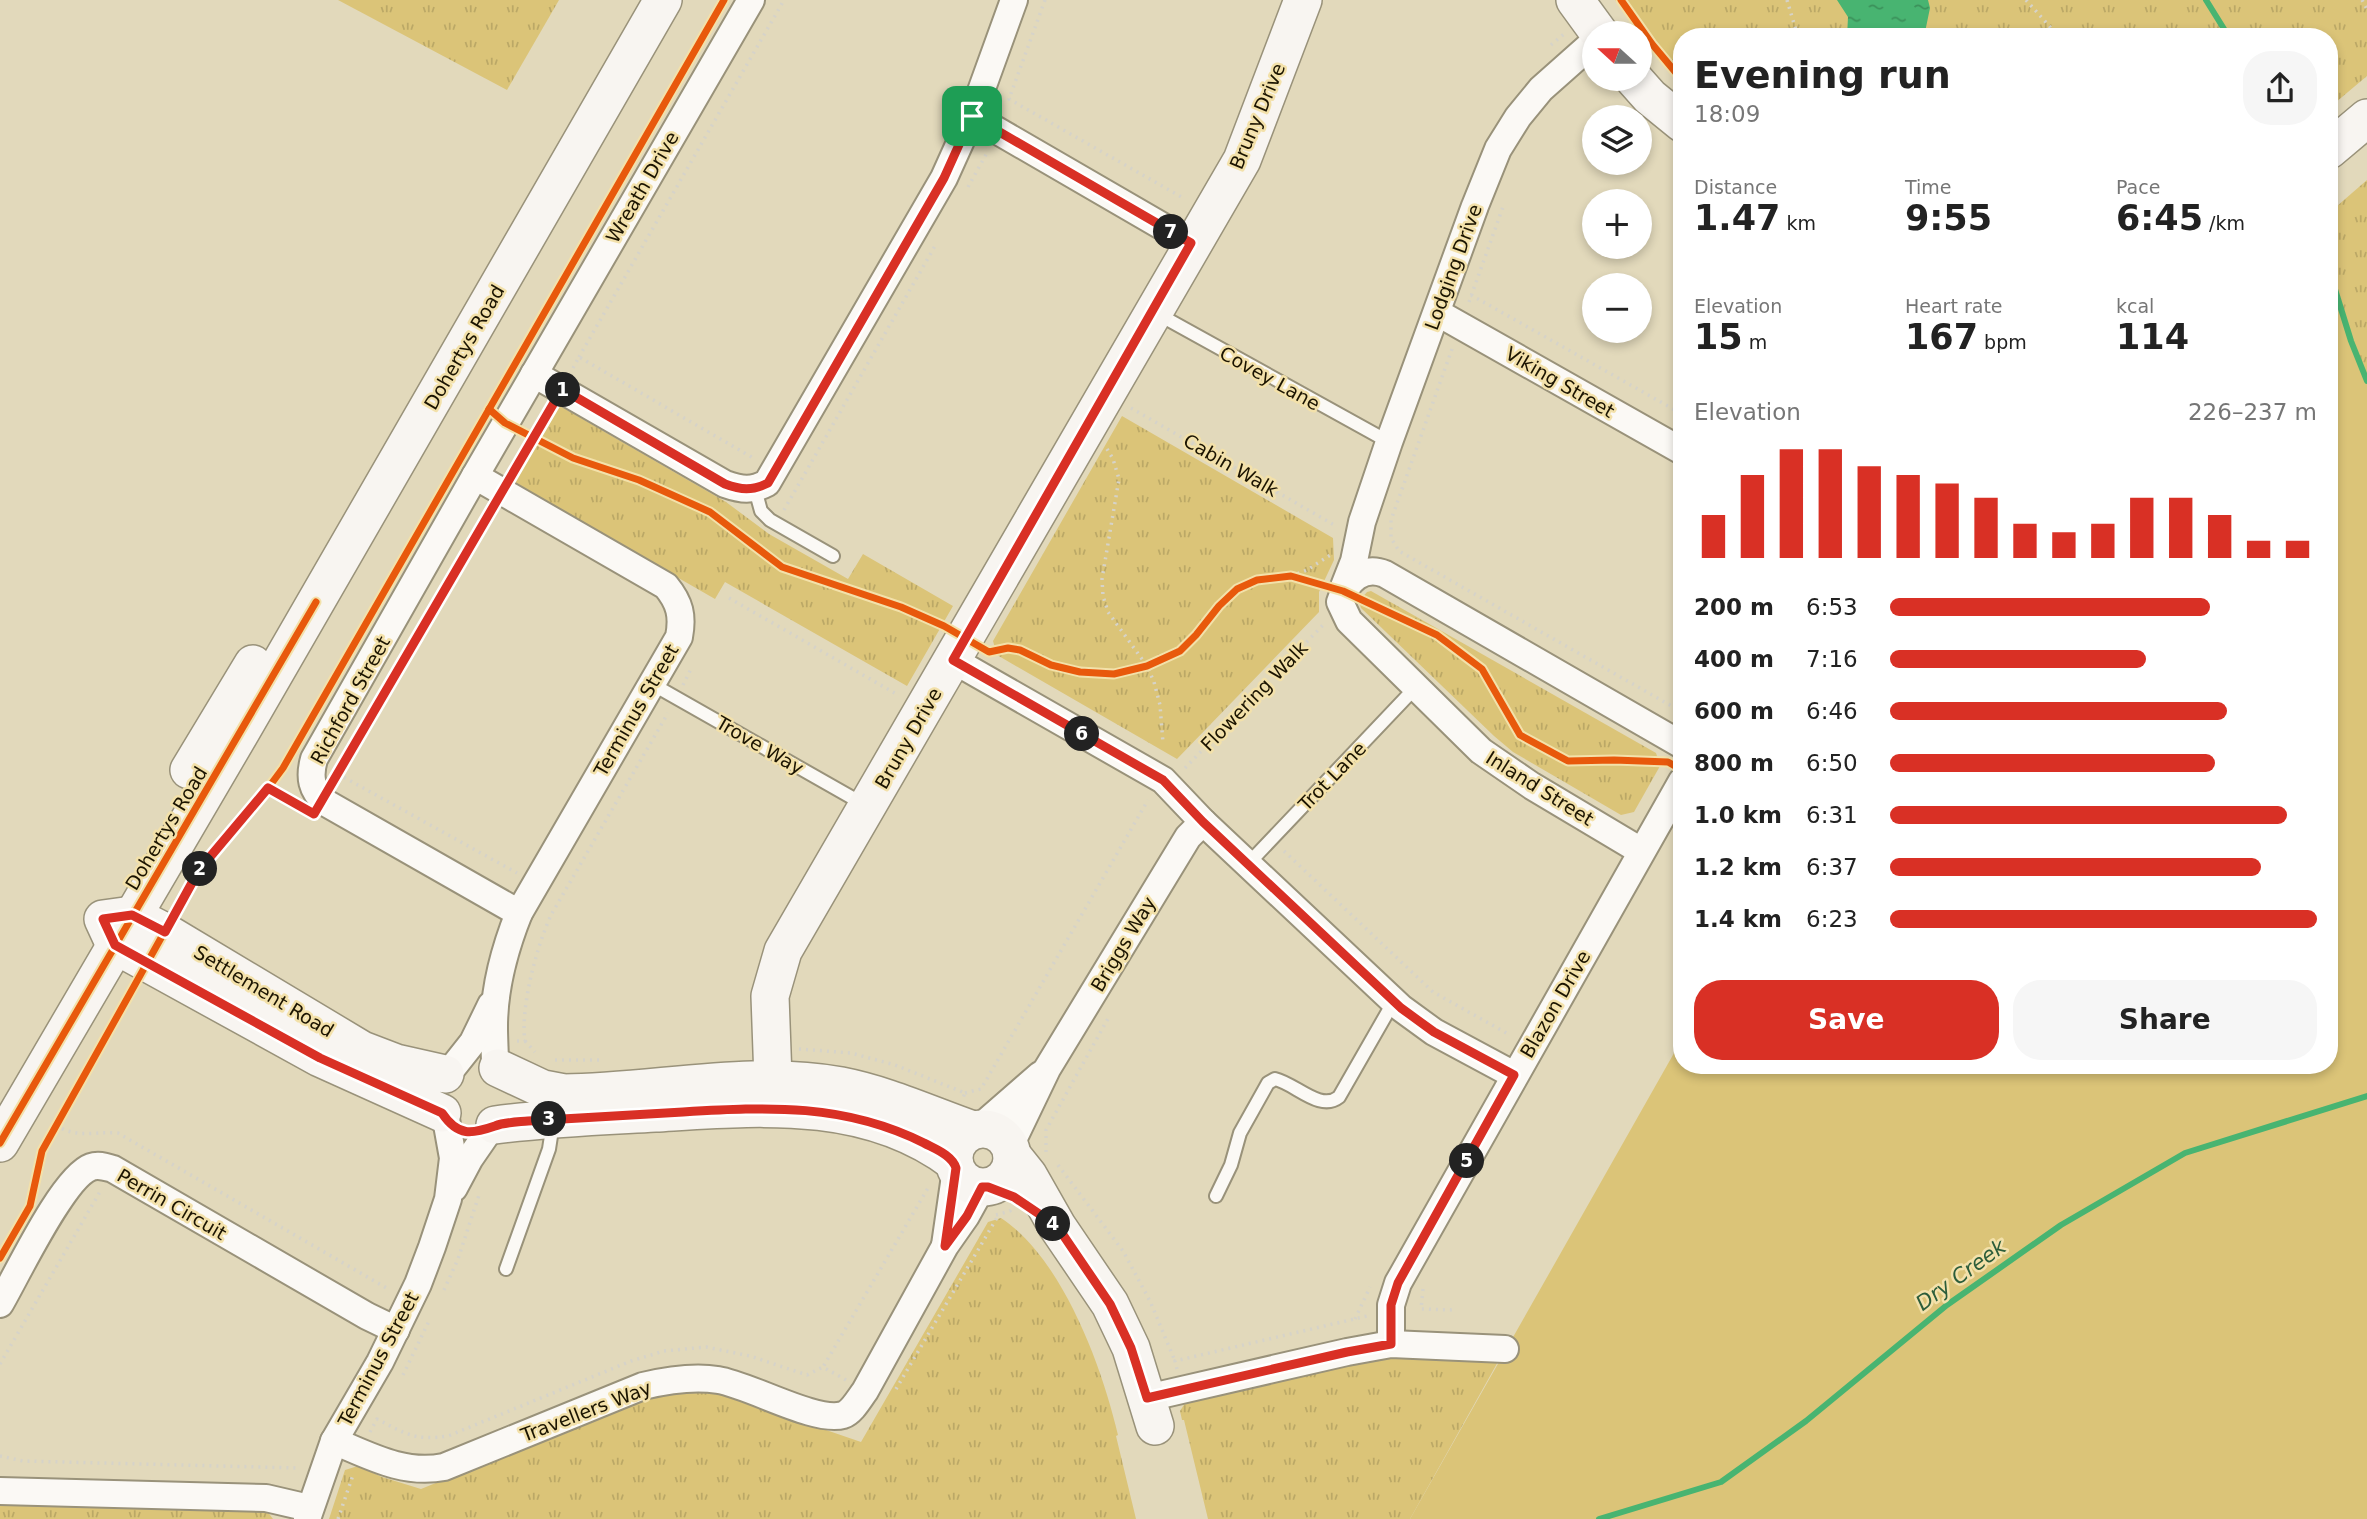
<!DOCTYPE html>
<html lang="en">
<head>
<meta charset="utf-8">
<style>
  :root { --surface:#fff; --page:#f6f6f6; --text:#222; --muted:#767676; --accent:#d93025 }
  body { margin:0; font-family:"DejaVu Sans",sans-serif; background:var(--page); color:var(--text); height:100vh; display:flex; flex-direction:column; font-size:26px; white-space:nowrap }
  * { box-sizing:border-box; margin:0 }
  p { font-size:23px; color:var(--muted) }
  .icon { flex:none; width:38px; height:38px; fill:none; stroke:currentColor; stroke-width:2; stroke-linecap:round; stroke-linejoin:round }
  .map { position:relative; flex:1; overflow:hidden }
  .drawer { position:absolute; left:1673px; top:28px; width:665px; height:1046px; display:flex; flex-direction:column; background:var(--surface); border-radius:28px; box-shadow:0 4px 10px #0003 }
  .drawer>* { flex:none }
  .needle { width:46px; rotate:291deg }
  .tools { position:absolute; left:1582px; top:21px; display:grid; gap:14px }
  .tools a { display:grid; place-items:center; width:70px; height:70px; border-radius:50%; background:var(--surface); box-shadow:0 4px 10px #0003; font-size:35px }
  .pin { position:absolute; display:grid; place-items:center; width:60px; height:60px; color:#fff; margin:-30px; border-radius:14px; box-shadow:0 4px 10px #0006 }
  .km { position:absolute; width:35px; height:35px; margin:-18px; border-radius:50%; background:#222; color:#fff; font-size:19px; line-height:35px; text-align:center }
  .round { display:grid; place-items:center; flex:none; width:74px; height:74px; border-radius:28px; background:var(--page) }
  .overview { display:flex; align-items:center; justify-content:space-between; height:119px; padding:0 21px }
  h1 { font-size:38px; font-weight:700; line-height:52px }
  .stats { display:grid; grid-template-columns:repeat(3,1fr); gap:10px; height:119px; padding:7px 21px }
  .stats div { display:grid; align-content:center }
  .stats b { font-size:35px; font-weight:700 }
  .stats small { font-size:19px; font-weight:400 }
  .stats p { font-size:19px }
  .chart { height:196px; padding:14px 21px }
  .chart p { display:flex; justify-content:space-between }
  .chart svg { width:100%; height:126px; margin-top:7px; stroke:var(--accent); stroke-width:6 }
  .action { display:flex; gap:14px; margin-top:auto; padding:14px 21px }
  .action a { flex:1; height:80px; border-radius:28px; background:var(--accent); color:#fff; font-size:28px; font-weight:700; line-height:80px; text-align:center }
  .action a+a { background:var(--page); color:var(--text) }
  ul { padding:0 21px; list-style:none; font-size:23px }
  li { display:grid; grid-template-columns:112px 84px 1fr; align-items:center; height:52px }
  li i { height:18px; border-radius:9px; background:var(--accent) }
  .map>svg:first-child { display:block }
  .grass { fill:#dbc478 }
  .park { fill:url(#park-tufts) }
  .water { fill:url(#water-ripples) }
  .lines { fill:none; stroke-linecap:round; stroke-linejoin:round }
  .stream { stroke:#48b471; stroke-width:6 }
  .lane-casing { stroke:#99927a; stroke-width:16 }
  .street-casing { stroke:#99927a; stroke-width:30 }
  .secondary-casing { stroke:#99927a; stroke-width:40 }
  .path { stroke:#d6d3c9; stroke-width:3.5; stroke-dasharray:2 5; stroke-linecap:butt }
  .lane { stroke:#fbf9f5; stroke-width:12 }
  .street { stroke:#fbf9f5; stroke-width:26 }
  .secondary { stroke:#f8f5f1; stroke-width:37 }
  .cycleway-casing { stroke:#f3e1aa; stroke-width:11 }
  .cycleway { stroke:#e8590c; stroke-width:7 }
  .route-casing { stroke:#fff; stroke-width:14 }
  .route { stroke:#d93025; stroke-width:9 }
  .labels { text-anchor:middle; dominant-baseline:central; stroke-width:5; stroke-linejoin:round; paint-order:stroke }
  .street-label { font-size:19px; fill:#1b1401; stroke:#f3e1aa }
  .water-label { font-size:21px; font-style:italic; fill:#2c5d3a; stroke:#f3e1aa }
</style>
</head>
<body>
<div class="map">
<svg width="2367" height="1519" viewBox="0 0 2367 1519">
  <defs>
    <pattern id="park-tufts" width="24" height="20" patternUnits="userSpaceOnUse" patternTransform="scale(1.75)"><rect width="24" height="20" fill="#dbc478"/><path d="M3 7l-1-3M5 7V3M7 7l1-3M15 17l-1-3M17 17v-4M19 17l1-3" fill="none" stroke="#bba866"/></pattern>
    <pattern id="water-ripples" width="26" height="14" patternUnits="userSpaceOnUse" patternTransform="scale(1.75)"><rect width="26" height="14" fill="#48b471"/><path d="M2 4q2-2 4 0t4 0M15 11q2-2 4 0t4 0" fill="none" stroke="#3b915a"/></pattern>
  </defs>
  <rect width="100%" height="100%" fill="#e2d9bb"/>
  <!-- grass -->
  <polygon class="grass" points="2329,270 2351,341 2367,381 2367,1519 1410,1519 1682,1039 1682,1066 2329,1066"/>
  <!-- park -->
  <g class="park">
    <polygon points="338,0 559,0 507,90"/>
    <polygon points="1615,0 2367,0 2367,76 2329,108 2329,37 1682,37 1682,84 1667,69"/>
    <polygon points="2367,180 2367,381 2351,341 2329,270 2329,213"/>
    <polygon points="560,406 726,502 769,534 848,579 863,554 953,606 907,686 725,582 715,599 515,484 512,471 547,410"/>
    <polygon points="1122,416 1333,538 1334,560 1319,592 1319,612 1177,759 997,655 993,641"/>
    <polygon points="1371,591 1656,753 1660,766 1634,812 1621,815 1513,752 1494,736 1361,608 1359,601 1367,592"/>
    <path d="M1001,1218C1062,1258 1102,1366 1118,1435L1116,1436L1136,1519H329L345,1470L358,1466L382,1477L421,1489L639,1400C665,1391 694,1387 721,1394L861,1442L988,1222Z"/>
    <polygon points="1402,1355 1499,1360 1410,1519 1208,1519 1184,1420 1182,1420 1180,1411 1187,1400 1295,1374"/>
    <polygon points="0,1504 267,1511 273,1519 0,1519"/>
  </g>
  <!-- water -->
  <polygon class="water" points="1837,0 1928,0 1930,8 1924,37 1847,37 1848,17"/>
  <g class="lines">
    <!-- stream -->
    <g class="stream">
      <polyline points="2206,0 2229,37"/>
      <polyline points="2329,270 2351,341 2367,381"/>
      <polyline points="1599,1519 1721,1482 1806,1421 1947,1305 2061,1225 2185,1153 2367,1096"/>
    </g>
    <defs>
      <g id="lane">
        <polyline points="1156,313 1389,442"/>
        <polyline points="755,489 761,511 770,520 833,556"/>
        <polyline points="652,684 865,805"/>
        <polyline points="1248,864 1416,687"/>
        <path d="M1216,1196L1231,1165L1240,1133L1268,1083L1275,1079C1296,1084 1320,1112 1339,1097L1394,1001"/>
        <polyline points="506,1269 549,1149 553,1123"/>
      </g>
      <g id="street">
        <polyline points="972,116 1191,243"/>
        <polyline points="1438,313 1682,451"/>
        <path d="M534,374L725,484C742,490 752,491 767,483L944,178L972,116L1014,0"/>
        <path d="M475,476L666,586C680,603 683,616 679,637L519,913C505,948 494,989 494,1027C494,1040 495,1053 495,1066"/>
        <polyline points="1343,589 1354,561 1362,522 1389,442 1475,206 1498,149 1518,117 1541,89 1594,42"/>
        <polyline points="953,660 1163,780 1203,822 1401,1008 1434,1032 1514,1075"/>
        <path d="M1641,851L1532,786L1481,751L1349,621L1340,602C1346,581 1363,565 1385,574L1682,745"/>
        <path d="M519,913L326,803C311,790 309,777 314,759L475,476L751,0"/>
        <polyline points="454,1066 473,1042 491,1005"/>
        <polyline points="978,1129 1040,1075"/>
        <polyline points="1010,1146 1047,1069 1188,837 1203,822"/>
        <polyline points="454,1188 470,1158 490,1129"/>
        <polyline points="945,1245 956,1169"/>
        <path d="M0,1304C17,1275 63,1177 91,1167C99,1164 106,1167 113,1169L367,1316L396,1330"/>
        <polyline points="1391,1344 1391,1305 1398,1283 1682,781"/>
        <polyline points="1147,1398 1347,1352 1391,1344 1505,1349"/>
        <path d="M334,1441C370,1456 404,1475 444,1467L643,1386C668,1380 693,1376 718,1380C750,1385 815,1423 843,1415C852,1412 859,1399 865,1391L945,1246L966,1216L982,1187"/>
        <polyline points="0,1491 266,1498 309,1508"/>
        <polyline points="307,1519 334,1441 380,1362 418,1284 432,1247 448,1199 453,1158 446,1119"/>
      </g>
      <g id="secondary">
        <polyline points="1575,0 1599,33"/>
        <polyline points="1634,79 1650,97 1682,123"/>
        <polyline points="2329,150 2367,118"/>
        <polyline points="189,770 253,664"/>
        <path d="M498,1068L543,1089L564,1093C656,1092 750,1069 841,1086C887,1095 930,1115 973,1130"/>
        <polyline points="773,1079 770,996 783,951 1242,160 1303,0"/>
        <polyline points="442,1113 320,1058 115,945 103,919 132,915 165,932 362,1050 396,1063 445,1074"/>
        <path d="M495,1125C548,1118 602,1116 655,1113C758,1107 867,1096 954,1162"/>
        <circle cx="983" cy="1158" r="29"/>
        <polyline points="0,1143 246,723 663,0"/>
        <polyline points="1012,1155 1028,1175 1057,1226 1110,1304 1131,1348 1155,1426"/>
      </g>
    </defs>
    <!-- lane casing -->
    <use href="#lane" class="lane-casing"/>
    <!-- street casing -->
    <use href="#street" class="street-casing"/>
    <!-- secondary casing -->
    <use href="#secondary" class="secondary-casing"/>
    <!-- path -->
    <g class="path">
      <polyline points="1045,0 1009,99 1185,199"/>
      <polyline points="1621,0 1652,44 1682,80"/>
      <polyline points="1787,0 1798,37"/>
      <polyline points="2026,0 2059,37"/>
      <polyline points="2362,0 2367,9"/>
      <polyline points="1551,45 1564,34"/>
      <polyline points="1602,79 1603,79"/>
      <polyline points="968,187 988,151"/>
      <polyline points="1471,295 1682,414"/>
      <polyline points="1469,302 1504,204"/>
      <polyline points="1452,349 1391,520 1391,538 1399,551 1682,712"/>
      <polyline points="579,357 784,0"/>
      <polyline points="573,368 579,357 755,459"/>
      <polyline points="1131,408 1336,526"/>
      <polyline points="1107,449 1113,459 1119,479 1102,579 1103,596 1108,612 1147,666 1154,682 1160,705 1163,743"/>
      <polyline points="514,471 551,409"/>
      <polyline points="784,510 935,246"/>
      <polyline points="1291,576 1307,570 1332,554"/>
      <polyline points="729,598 898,695"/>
      <polyline points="683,685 692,667"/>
      <polyline points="1185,768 1325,623"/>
      <polyline points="338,774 517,873"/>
      <polyline points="336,777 491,511"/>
      <polyline points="268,788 293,802"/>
      <polyline points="1284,851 1433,992 1510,1035"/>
      <path d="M517,1041H525C520,1007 537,946 551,915L668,713"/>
      <polyline points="525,1041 535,1052"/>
      <polyline points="799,1049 851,1053 895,1065 965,1093 963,1098"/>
      <polyline points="555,1060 603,1060"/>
      <polyline points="965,1093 981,1089 1148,800"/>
      <path d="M56,1125C76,1139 95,1131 118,1133L390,1290"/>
      <polyline points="1046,1152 1046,1130 1110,1015"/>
      <polyline points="1058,1165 1123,1251 1150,1301 1175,1361"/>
      <polyline points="996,1215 1010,1211 1013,1207"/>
      <polyline points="1423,1289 1421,1309 1455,1310"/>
      <polyline points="444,1290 458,1259 479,1195"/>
      <polyline points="1355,1319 1370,1287"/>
      <polyline points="0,1364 101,1190"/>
      <polyline points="1177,1369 1175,1361 1367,1316"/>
      <polyline points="403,1375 430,1319"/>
      <polyline points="846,1380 823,1367 928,1188"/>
      <polyline points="896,1389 998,1216"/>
      <path d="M370,1432L377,1419C406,1434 415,1441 448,1436L631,1361L664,1351L706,1347L750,1356L807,1375L823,1367"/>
      <polyline points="0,1456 23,1461 299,1468"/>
      <polyline points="338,1519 353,1475"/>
    </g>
    <!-- lane -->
    <use href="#lane" class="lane"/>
    <!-- street -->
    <use href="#street" class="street"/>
    <!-- secondary -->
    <use href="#secondary" class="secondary"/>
    <defs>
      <g id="cycleway">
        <polyline points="1621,0 1652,44 1682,80"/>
        <polyline points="489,409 505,423 573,458 639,480 710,512 782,567 901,607 944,626 989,652 1008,648 1020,650 1051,665 1080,672 1114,674 1147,666 1180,651 1196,635 1219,606 1237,589 1257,580 1291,576 1343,591 1437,635 1482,669 1520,735 1568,761 1614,760 1668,762 1682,770"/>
        <polyline points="0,1143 316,602"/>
        <polyline points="0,1258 30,1206 42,1151 199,870 254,807 283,768 724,0"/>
      </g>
    </defs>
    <!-- cycleway casing -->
    <use href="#cycleway" class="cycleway-casing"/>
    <!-- cycleway -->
    <use href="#cycleway" class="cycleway"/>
  </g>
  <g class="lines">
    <defs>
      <path id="route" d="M972,116L1191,243L953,660L1163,780L1203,822L1401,1008L1434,1032L1514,1075L1398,1283L1391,1305V1344L1347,1352L1147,1398L1131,1348L1110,1304L1057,1226L1014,1197L988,1187H982L967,1216L945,1246L956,1168C952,1155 935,1149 924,1143C844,1103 769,1107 683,1112C632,1115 580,1118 528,1121C518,1122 505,1122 495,1126C472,1134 458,1137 442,1113L320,1058L115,945L103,919L132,915L165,932L199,870L268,788L314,814L562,389L725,484C741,490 752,491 768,483L944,178Z"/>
    </defs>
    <!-- route casing -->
    <use href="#route" class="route-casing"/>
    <!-- route -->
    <use href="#route" class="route"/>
  </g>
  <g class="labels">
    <!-- street labels -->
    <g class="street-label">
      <text transform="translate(1257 116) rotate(-67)">Bruny Drive</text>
      <text transform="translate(642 187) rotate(-60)">Wreath Drive</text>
      <text transform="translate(1453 267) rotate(-70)">Lodging Drive</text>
      <text transform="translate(464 347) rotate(-60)">Dohertys Road</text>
      <text transform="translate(1270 378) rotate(29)">Covey Lane</text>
      <text transform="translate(1560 382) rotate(30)">Viking Street</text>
      <text transform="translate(1231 465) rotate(30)">Cabin Walk</text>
      <text transform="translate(1254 696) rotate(-46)">Flowering Walk</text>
      <text transform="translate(350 700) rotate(-61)">Richford Street</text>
      <text transform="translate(636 710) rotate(-60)">Terminus Street</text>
      <text transform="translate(908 738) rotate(-60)">Bruny Drive</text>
      <text transform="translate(760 745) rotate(30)">Trove Way</text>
      <text transform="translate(1332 776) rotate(-46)">Trot Lane</text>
      <text transform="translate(1540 788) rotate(32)">Inland Street</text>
      <text transform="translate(166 828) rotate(-59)">Dohertys Road</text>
      <text transform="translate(1123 944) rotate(-59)">Briggs Way</text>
      <text transform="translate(264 991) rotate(31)">Settlement Road</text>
      <text transform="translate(1555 1004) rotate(-60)">Blazon Drive</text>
      <text transform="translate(172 1204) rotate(30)">Perrin Circuit</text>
      <text transform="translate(378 1359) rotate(-62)">Terminus Street</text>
      <text transform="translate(586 1411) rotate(-21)">Travellers Way</text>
    </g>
    <!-- water labels -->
    <g class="water-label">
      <text transform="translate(1961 1275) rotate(-36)">Dry Creek</text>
    </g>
  </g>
</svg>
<div class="tools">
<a><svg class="needle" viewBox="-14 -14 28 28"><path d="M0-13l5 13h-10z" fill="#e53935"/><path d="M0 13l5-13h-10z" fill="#767676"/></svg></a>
<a><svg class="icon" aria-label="layers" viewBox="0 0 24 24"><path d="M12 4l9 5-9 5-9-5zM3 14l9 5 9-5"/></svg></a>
<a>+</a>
<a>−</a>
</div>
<div class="pin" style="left:972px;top:116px;background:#1e9e55"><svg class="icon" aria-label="arrive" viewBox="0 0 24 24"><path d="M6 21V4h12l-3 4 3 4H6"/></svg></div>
<b class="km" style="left:563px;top:390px">1</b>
<b class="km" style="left:200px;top:869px">2</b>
<b class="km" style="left:549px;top:1119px">3</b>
<b class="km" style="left:1053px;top:1224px">4</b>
<b class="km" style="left:1467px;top:1161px">5</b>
<b class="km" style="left:1082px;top:734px">6</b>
<b class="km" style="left:1171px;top:232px">7</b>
<section class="drawer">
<div class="overview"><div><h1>Evening run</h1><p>18:09</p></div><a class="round"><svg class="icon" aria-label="share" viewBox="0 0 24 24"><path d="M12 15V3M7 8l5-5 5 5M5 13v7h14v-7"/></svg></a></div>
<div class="stats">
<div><p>Distance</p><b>1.47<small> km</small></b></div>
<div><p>Time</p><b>9:55</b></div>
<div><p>Pace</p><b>6:45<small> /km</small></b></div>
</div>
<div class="stats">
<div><p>Elevation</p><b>15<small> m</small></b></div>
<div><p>Heart rate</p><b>167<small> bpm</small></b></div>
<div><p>kcal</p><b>114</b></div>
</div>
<div class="chart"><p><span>Elevation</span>226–237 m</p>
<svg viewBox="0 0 160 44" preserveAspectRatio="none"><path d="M5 44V29M15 44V15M25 44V6M35 44V6M45 44V12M55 44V15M65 44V18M75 44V23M85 44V32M95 44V35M105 44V32M115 44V23M125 44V23M135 44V29M145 44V38M155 44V38"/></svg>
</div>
<ul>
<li><b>200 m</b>6:53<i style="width:75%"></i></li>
<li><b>400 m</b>7:16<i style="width:60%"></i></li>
<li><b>600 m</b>6:46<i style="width:79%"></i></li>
<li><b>800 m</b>6:50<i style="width:76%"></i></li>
<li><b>1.0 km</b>6:31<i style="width:93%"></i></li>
<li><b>1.2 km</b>6:37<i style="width:87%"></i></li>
<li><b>1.4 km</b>6:23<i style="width:100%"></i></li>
</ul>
<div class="action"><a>Save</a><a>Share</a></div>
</section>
</div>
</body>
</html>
